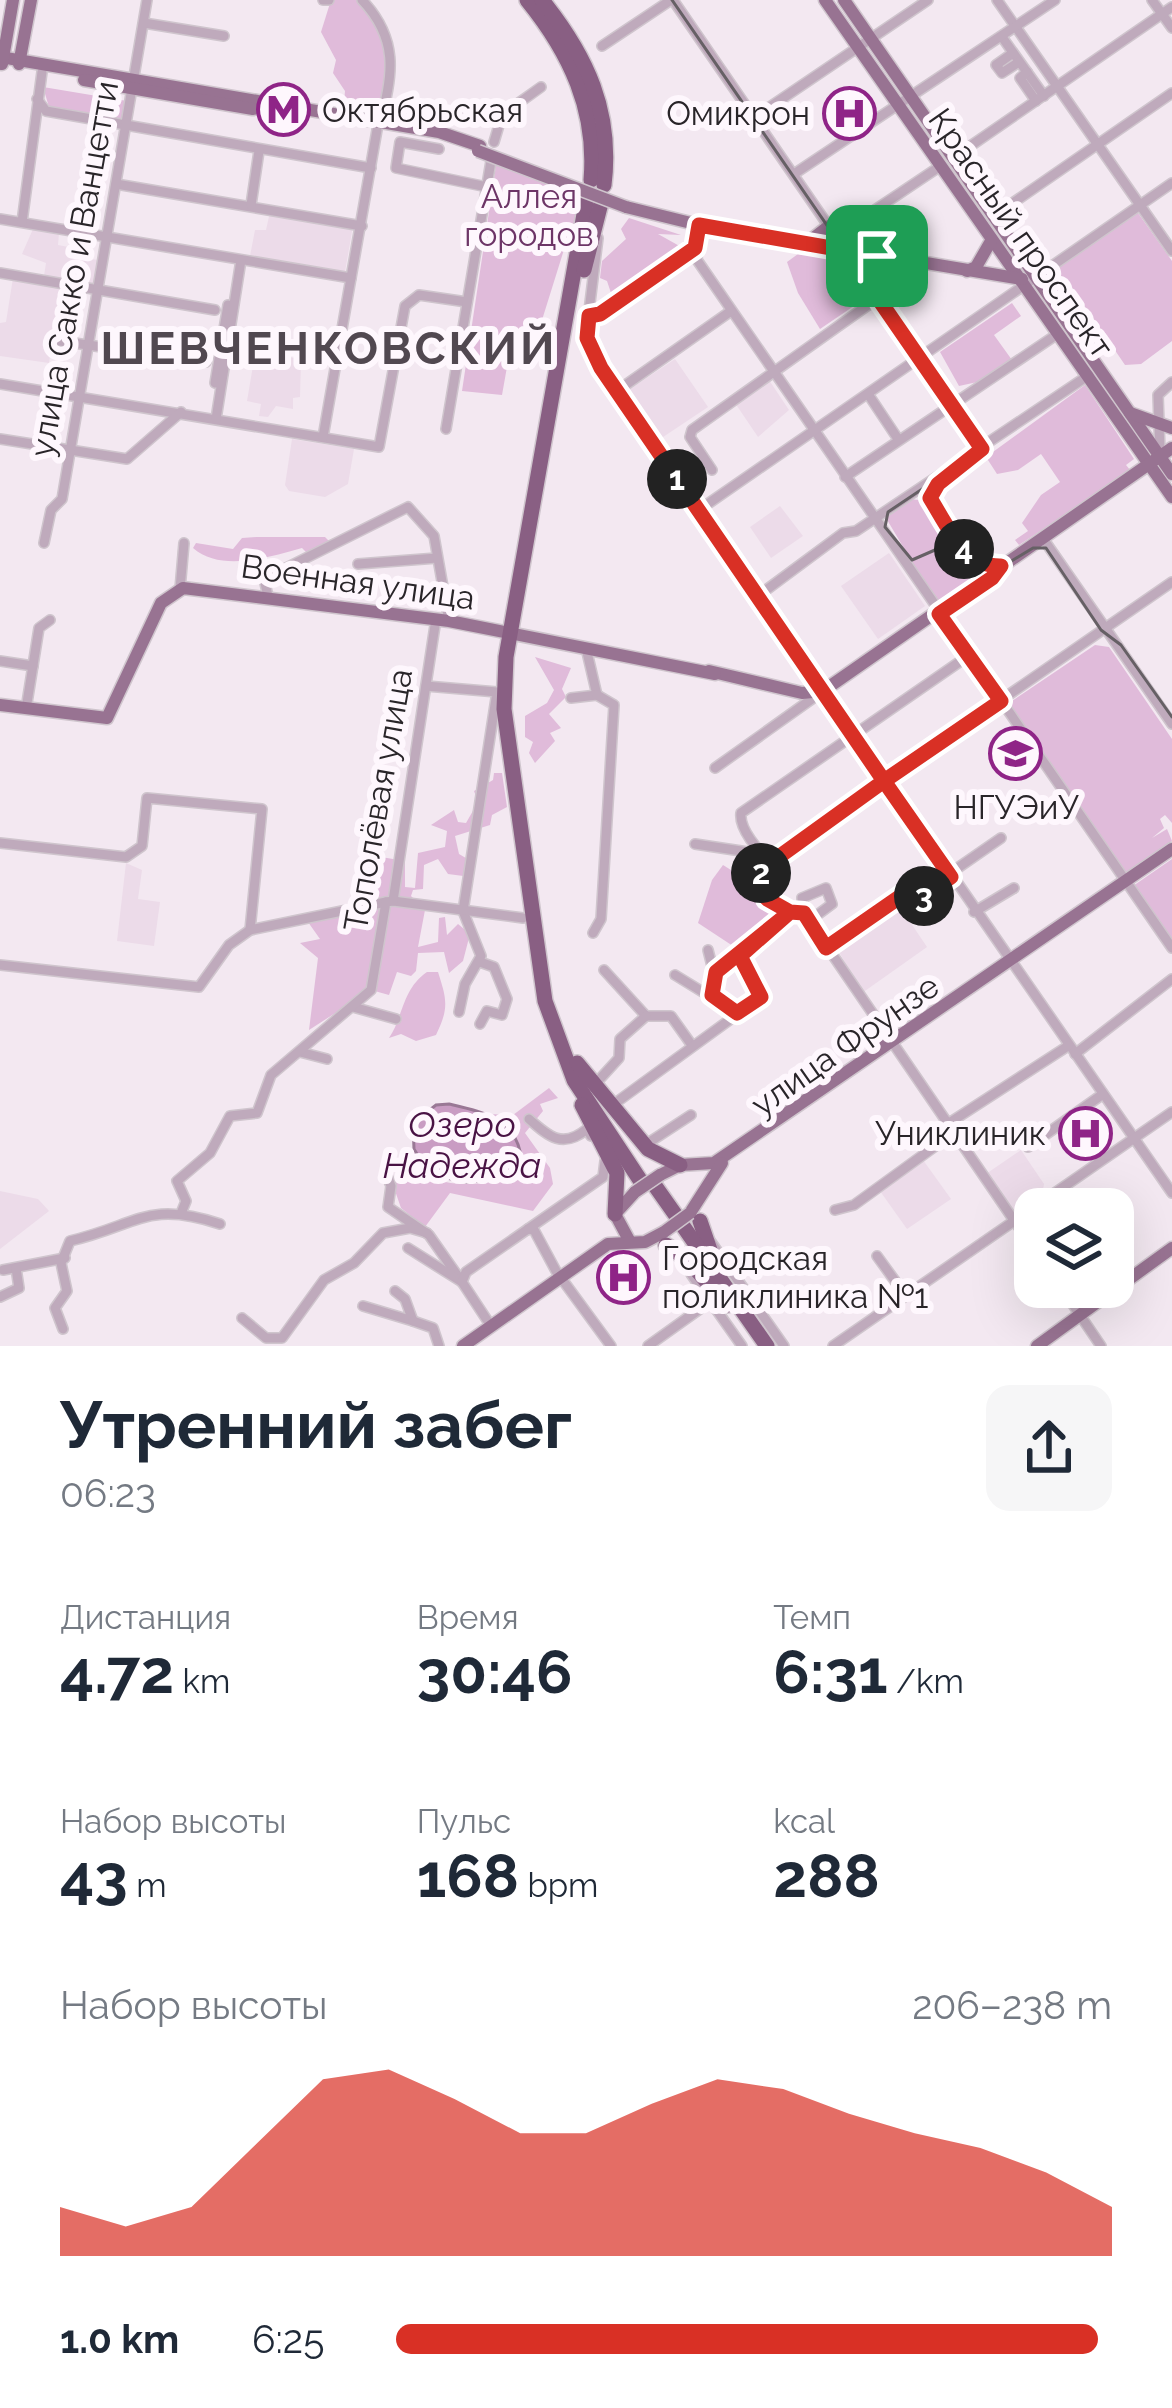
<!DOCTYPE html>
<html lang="ru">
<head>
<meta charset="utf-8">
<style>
  :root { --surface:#fff; --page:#f6f6f7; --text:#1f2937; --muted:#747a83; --accent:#d93025 }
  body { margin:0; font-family:Raleway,sans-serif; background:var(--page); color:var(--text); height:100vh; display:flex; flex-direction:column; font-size:45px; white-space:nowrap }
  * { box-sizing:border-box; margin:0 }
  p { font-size:39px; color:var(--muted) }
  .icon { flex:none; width:66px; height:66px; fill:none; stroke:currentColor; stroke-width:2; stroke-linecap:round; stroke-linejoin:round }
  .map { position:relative; height:1346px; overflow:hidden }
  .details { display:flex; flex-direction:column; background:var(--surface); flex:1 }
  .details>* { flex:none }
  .tools { position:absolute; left:1014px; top:1188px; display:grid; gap:24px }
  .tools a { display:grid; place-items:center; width:120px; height:120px; border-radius:24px; background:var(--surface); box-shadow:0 12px 48px #0002; font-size:60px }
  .pin { position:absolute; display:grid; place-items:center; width:102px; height:102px; color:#fff; margin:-51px; border-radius:24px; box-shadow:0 6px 18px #0006 }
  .km { position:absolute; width:60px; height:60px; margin:-30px; border-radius:50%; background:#222; color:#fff; font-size:33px; line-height:60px; text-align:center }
  .round { display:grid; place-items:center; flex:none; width:126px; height:126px; border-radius:24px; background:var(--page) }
  .overview { display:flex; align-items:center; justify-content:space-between; height:204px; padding:0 60px }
  h1 { font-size:66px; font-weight:700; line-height:90px }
  .figures { display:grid; grid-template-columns:repeat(3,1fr); gap:18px; height:204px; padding:12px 60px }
  .figures div { display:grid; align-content:center }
  .figures b { font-size:60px; font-weight:700 }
  .figures small { font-size:33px; font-weight:400 }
  .figures p { font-size:33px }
  .chart { height:336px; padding:24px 60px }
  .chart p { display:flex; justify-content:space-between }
  .chart svg { width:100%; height:216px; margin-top:12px; fill:var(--accent); opacity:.7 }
  ul { padding:0 60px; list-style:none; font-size:39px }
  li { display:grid; grid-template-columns:192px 144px 1fr; align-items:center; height:90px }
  li i { height:30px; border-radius:15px; background:var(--accent) }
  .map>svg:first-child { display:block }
  .built { fill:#ecdbe9 }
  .green { fill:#e0bbda }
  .water { fill:#c99cc3; stroke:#997895; stroke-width:3 }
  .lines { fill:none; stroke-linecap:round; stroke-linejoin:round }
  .minor-casing { stroke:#cfc5cd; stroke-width:12 }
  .major-casing { stroke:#cfc5cd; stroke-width:15 }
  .highway-casing { stroke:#cfc5cd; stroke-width:18 }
  .minor { stroke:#bfaabc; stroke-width:9 }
  .major { stroke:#987392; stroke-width:12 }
  .highway { stroke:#895f83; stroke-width:15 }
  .tram { stroke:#666065; stroke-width:3 }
  .major-bridge-casing { stroke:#cfc5cd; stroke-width:15; stroke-linecap:butt }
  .major-bridge { stroke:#987392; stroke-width:12 }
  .route-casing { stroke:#fff; stroke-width:24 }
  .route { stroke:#d93025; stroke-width:15 }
  .labels { text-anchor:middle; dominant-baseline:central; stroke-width:12; stroke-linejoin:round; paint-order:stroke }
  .poi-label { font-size:33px; fill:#292529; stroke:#fef7fd; text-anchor:start }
  .park-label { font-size:33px; fill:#6d3567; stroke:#fef7fd }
  .street-label { font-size:33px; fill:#292529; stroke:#fef7fd }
  .water-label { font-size:36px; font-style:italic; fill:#491244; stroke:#fef7fd }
  .district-label { font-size:45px; font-weight:bold; letter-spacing:3px; fill:#514850; stroke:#fef7fd }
</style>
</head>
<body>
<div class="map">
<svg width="1172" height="1346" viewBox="0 0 1172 1346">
  <rect width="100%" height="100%" fill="#f3e8f1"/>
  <!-- built -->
  <g class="built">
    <polygon points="270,212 353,226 345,272 250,256 255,230 266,230"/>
    <polygon points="33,229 59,233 58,245 90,251 89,259 99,260 95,286 80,284 82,269 65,266 62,279 44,276 46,263 22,254"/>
    <polygon points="13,278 61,287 49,363 0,356 0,323 6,322"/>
    <polygon points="256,348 301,360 300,397 293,398 293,409 276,406 268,417 259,416 261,404 247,401"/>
    <polygon points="675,359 708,407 657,441 624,393"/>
    <polygon points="769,380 789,410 758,437 735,403"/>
    <polygon points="292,439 354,449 348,484 325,497 289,491 285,485"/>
    <polygon points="780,506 803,536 771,558 750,527"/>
    <polygon points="889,553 925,606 878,639 841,586"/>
    <polygon points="126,863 142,870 138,899 160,902 154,946 117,941"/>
    <polygon points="900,907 927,947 862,993 834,943"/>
    <polygon points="1021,1150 1044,1184 1042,1195 1010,1215 983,1176"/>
    <polygon points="923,1160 951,1199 907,1229 880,1191"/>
    <polygon points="0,1191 38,1199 49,1211 0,1249"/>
  </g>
  <!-- green -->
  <g class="green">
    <path d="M331,0H356C390,34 388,62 382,107L344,103L345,91L333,73L336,60L321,32Z"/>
    <polygon points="43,87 127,101 124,120 49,107"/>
    <polygon points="498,152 585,186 574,240 567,240 537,336 513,333 502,395 462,391"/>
    <polygon points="1138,213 1172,261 1172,341 1141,364 1125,365 1089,312 1074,320 1046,276"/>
    <polygon points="629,218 681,235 658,234 683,248 613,299 607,281 600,278 602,261 626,239 621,229"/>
    <polygon points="798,254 843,260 867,297 820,329 798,293 787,262"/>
    <polygon points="1012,303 1021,316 994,335 1012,360 982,381 959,386 940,352"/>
    <polygon points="1085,385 1134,459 1126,465 1131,471 1019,545 1015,540 1028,531 1022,523 1041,495 1060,482 1041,454 1018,470 997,474 986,457"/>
    <polygon points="910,499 928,501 967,563 984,571 979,581 940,609 886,518"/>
    <path d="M256,537H325L330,542L309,555L302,548C266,558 221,572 193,548L196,543L233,549L242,538Z"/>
    <polygon points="1095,645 1109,647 1172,739 1172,823 1165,815 1160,819 1164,828 1152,838 1167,829 1172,841 1126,873 1009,703"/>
    <polygon points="535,657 571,668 562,689 566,697 549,714 561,728 550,733 555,741 535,763 529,753 533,742 525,737 525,716 547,703 554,690"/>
    <polygon points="494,773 502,773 507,807 492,815 490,825 455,836 459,854 476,864 471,877 448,874 438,859 424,865 423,889 413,890 411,896 425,910 418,947 438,942 439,918 445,917 447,935 458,924 470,934 463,961 449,973 444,952 418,953 416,971 411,976 397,972 389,995 371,990 309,1030 318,958 300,943 320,939 308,922 335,907 361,905 366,894 376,893 380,860 369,855 405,861 405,887 415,888 418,853 445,847 447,831 431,825 454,810 458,822 466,823 478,802 474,791 493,780"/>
    <polygon points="1172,859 1172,943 1133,886"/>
    <polygon points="723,865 747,880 775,918 736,948 698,923 712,880"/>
    <path d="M427,972H438C447,1000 449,1008 436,1035L416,1041L401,1034L389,1038C403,1018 402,989 427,972Z"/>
    <path d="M549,1088L558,1098L540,1104L543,1111L525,1133L550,1168L553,1184L533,1211L450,1193L425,1227L401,1208L392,1182L414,1149C418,1156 424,1169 430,1175C448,1190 493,1183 512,1178L520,1152L506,1125L489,1114L513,1115Z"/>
  </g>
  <!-- water -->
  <path class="water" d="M449,1104C480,1111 512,1117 520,1151L512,1178L467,1182L430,1175L414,1149L413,1123L436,1105Z"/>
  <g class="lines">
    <defs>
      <g id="minor">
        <polyline points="323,0 329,0"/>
        <path d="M362,0C398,38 394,74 380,122"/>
        <polyline points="673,0 982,449"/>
        <polyline points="997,0 1172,251"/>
        <polyline points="1152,0 1172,28"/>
        <polyline points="144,23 224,36"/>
        <polyline points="1002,37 1044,96"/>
        <polyline points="602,46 671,0"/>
        <polyline points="1013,53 996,65 1002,73 1019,62"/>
        <polyline points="1027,72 1020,78 1036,101"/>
        <polyline points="37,99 46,111 371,168"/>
        <polyline points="384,103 482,120 502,115"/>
        <polyline points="755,117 928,0"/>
        <polyline points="494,142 502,115 541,87"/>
        <polyline points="439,149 400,142 396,168 487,187"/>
        <polyline points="953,158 1172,7"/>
        <polyline points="794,174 1055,0"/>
        <polyline points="116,184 362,226"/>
        <polyline points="251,205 259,151"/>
        <polyline points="994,216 1172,93"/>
        <polyline points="0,219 351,278"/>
        <polyline points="22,222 42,72"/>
        <polyline points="699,225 697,260 1172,948"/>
        <polyline points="836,236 939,167"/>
        <polyline points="598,238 587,327 595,359 1172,1193"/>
        <polyline points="0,273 215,310"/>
        <polyline points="589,316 600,314 695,247"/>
        <polyline points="60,341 206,362"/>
        <polyline points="215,383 228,305"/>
        <polyline points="0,384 379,447 405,306 419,295 467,302"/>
        <polyline points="617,391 731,311"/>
        <polyline points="868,394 898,439"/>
        <polyline points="216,419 241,260"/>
        <polyline points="446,429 491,161"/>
        <polyline points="323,437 377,130"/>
        <polyline points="0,439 127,459 181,412"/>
        <polyline points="1160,452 1158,395 1172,382"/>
        <path d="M976,453L938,484L930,498C947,525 965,567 1001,566"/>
        <polyline points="712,470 690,437 692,430 878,298"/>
        <polyline points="845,477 1059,333"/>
        <polyline points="699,510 1172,183"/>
        <polyline points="1044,540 1172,724"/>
        <polyline points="44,543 51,510 62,499 147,0"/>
        <polyline points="358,564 437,558"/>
        <polyline points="180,589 184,543"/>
        <polyline points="268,596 264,579 408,507 434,536 449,621"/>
        <polyline points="758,596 843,533 856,531 1089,375"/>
        <polyline points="586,648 597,695"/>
        <polyline points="0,661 33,666"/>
        <polyline points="426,686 497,692 463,911 481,956 465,984 459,1012"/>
        <polyline points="571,698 597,695"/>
        <polyline points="26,709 39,628 50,620"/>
        <polyline points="715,768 823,691"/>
        <polyline points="0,843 126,857 142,846 147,798 262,809 250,930"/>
        <polyline points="695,844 761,854"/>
        <path d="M771,859C758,853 739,828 741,813L968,656"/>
        <polyline points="949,874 1001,838"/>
        <polyline points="393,901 523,918"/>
        <polyline points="804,912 802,898 826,888 832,904 809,921"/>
        <polyline points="974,912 1014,888"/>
        <polyline points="593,933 601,919 614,705 597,695"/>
        <polyline points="826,948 901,896 919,900 951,877"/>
        <polyline points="708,950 714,974"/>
        <polyline points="0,965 199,987 229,945 250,930 386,902"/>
        <polyline points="604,970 646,1016"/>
        <polyline points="675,975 737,1013"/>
        <polyline points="713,995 715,972 790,912"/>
        <polyline points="353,1007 396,1019"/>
        <polyline points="646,1016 671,1016 691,1044"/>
        <polyline points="480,1024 487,1011 502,1015 507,999 494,967 480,962"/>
        <polyline points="300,1052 327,1059"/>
        <polyline points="1075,1054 1172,979"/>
        <polyline points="598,1081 619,1058 620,1039 646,1016"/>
        <polyline points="614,1104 761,997 740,956"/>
        <path d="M529,1119C549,1137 563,1149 587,1129L591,1136"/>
        <polyline points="946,1125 1068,1046"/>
        <polyline points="645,1145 691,1115"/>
        <polyline points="1028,1147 1103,1094"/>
        <polyline points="386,1173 391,1186 388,1207 429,1235 462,1282"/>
        <polyline points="835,1210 854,1205 952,1134"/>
        <polyline points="182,1211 186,1201 177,1181 210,1153 230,1116 257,1113 271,1075 371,990 386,902 393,901 436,619"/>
        <polyline points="528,1229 534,1230 556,1271 611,1346"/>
        <polyline points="711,1242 784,1346"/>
        <polyline points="408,1248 462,1282"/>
        <polyline points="1035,1251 804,913 770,903 761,873 771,859 1172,582"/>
        <polyline points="877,1256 906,1296"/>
        <polyline points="3,1270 65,1258"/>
        <polyline points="691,1274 742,1346"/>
        <polyline points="1061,1287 1101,1346"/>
        <polyline points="0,1297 19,1288 16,1268"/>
        <polyline points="363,1306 413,1321 405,1299 395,1291"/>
        <polyline points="242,1318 266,1338 282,1338 324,1280 354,1263 383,1233 410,1228 427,1233"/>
        <polyline points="487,1320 462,1282 466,1272 603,1177 605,1161"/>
        <polyline points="413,1321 433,1328 439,1346"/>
        <path d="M63,1329L55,1308L67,1291L61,1263L70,1241C138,1225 147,1200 220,1224"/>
        <polyline points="648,1346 711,1301"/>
        <polyline points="833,1346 1172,1112"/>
      </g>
      <g id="major">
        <polyline points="825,0 1172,497"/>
        <polyline points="844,0 1172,474"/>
        <polyline points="0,57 439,132 480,146"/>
        <polyline points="2,64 13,0"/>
        <polyline points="19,64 31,0"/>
        <polyline points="84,80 253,109"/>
        <polyline points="626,207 699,225 1022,279"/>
        <polyline points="807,243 829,226"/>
        <polyline points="967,271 976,267 991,241"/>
        <polyline points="864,278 864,263 874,256"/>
        <polyline points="1130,413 1172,428"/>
        <polyline points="709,671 802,693 823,691 1172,448"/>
        <polyline points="0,705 107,718 161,603 183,588 449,621 715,674"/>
        <polyline points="660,1175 680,1165 714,1163 1172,849"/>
        <polyline points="690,1213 722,1163"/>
        <polyline points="629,1240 615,1214 635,1192"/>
        <polyline points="463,1346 608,1244 645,1242 664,1232"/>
        <polyline points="1037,1346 1172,1248"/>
      </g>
      <g id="highway">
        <path d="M527,0C570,53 597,110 591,180"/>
        <path d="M542,0C587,56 613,112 604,185"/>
        <polyline points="587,197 506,657 504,709 545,1001 574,1080 640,1180"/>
        <polyline points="584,270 601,203"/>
        <polyline points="577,1063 648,1149 680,1165"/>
        <polyline points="582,1105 617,1173 615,1214"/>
        <polyline points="653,1183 677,1217"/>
        <polyline points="700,1221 711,1253"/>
        <polyline points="683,1226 767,1346"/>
        <polyline points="666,1245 688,1260 727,1305"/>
      </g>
    </defs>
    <!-- minor casing -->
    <use href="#minor" class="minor-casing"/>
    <!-- major casing -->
    <use href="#major" class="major-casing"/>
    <!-- highway casing -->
    <use href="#highway" class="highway-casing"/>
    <!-- minor -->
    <use href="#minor" class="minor"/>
    <!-- major -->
    <use href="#major" class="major"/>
    <!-- highway -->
    <use href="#highway" class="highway"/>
    <!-- tram -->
    <g class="tram">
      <polyline points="672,0 976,442 970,457 888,512 885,527 912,560 951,543 970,560 1000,568 1033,548 1046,548 1101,630 1121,645 1172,717"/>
      <polyline points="942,478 931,486 929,497 964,552"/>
    </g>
    <defs>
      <g id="major-bridge">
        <polyline points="478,151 626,207"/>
        <polyline points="635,1192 660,1175"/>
        <polyline points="664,1232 690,1213"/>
      </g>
    </defs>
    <!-- major-bridge casing -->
    <use href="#major-bridge" class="major-bridge-casing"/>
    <!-- major-bridge -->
    <use href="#major-bridge" class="major-bridge"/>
  </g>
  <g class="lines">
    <defs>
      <path id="route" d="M877,256L699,225L695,248L600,314L589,316L587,338L601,368L884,781L762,869L767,899L790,912L716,972L712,995L737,1013L761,997L740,956L790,912L804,913L826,948L901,896L919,900L951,877L884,781L1001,701L939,614L992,578L1001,566C964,567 947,525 930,498L938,484L982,449L864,278V263L877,256"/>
    </defs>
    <!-- route casing -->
    <use href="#route" class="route-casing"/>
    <!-- route -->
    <use href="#route" class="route"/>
  </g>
  <!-- icons -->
  <defs>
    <symbol id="metro-ring" viewBox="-11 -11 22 22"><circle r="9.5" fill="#fef7fd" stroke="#8f2487" stroke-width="1.5"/><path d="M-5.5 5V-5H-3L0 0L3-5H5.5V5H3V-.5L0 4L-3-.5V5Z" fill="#8f2487"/></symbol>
    <symbol id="hospital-ring" viewBox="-11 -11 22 22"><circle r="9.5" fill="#fef7fd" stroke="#8f2487" stroke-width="1.5"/><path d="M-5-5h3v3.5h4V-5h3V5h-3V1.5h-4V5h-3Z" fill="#8f2487"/></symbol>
    <symbol id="university-ring" viewBox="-11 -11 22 22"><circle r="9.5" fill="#fef7fd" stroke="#8f2487" stroke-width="1.5"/><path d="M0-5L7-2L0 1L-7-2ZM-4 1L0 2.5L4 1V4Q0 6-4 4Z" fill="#8f2487"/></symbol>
  </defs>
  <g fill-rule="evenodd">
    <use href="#metro-ring" x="254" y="80" width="59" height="59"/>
    <use href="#hospital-ring" x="820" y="84" width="59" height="59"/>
    <use href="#university-ring" x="986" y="724" width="59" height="59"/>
    <use href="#hospital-ring" x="1056" y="1104" width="59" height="59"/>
    <use href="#hospital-ring" x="594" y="1248" width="59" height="59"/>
  </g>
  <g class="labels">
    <!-- poi labels -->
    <g class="poi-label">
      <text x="322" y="110">Октябрьская</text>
      <text x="810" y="113" text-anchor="end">Омикрон</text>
      <text x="1016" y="807" text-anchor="middle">НГУЭиУ</text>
      <text x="1046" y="1133" text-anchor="end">Униклиник</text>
      <text x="662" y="1258">Городская<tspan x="662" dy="38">поликлиника №1</tspan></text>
    </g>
    <!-- park labels -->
    <g class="park-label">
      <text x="529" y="196">Аллея<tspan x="529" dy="38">городов</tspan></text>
    </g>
    <!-- street labels -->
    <g class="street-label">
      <text transform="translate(1021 233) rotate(55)">Красный проспект</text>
      <text transform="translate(74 269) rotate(-80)">улица Сакко и Ванцетти</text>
      <text transform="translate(358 582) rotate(8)">Военная улица</text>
      <text transform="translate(378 800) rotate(-80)">Тополёвая улица</text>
      <text transform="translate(845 1045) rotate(-35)">улица Фрунзе</text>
    </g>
    <!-- water labels -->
    <g class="water-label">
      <text x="462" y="1124">Озеро<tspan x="462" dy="41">Надежда</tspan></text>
    </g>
    <!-- district labels -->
    <g class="district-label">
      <text x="329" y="348">ШЕВЧЕНКОВСКИЙ</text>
    </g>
  </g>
</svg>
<div class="tools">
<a><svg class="icon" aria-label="layers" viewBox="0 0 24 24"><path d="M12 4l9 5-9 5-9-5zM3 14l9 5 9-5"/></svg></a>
</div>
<div class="pin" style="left:877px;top:256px;background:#1e9e55"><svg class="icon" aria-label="arrive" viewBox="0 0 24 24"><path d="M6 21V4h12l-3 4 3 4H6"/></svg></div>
<b class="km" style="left:677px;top:479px">1</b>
<b class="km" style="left:761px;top:873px">2</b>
<b class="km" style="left:924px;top:896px">3</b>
<b class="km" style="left:964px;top:549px">4</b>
</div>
<section class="details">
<div class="overview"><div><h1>Утренний забег</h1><p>06:23</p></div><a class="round"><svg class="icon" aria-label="share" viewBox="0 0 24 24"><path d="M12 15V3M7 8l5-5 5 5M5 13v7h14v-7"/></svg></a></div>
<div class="figures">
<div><p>Дистанция</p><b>4.72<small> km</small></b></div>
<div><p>Время</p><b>30:46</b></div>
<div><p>Темп</p><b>6:31<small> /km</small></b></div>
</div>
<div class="figures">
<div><p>Набор высоты</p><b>43<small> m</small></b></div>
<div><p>Пульс</p><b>168<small> bpm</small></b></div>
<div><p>kcal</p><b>288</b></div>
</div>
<div class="chart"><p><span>Набор высоты</span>206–238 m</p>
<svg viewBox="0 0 160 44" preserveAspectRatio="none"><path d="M0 44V34L10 38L20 34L30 21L40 8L50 6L60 12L70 19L80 19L90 13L100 8L110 10L120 15L130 19L140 22L150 27L160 34V44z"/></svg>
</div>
<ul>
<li><b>1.0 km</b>6:25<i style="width:98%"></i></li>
</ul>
</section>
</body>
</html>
